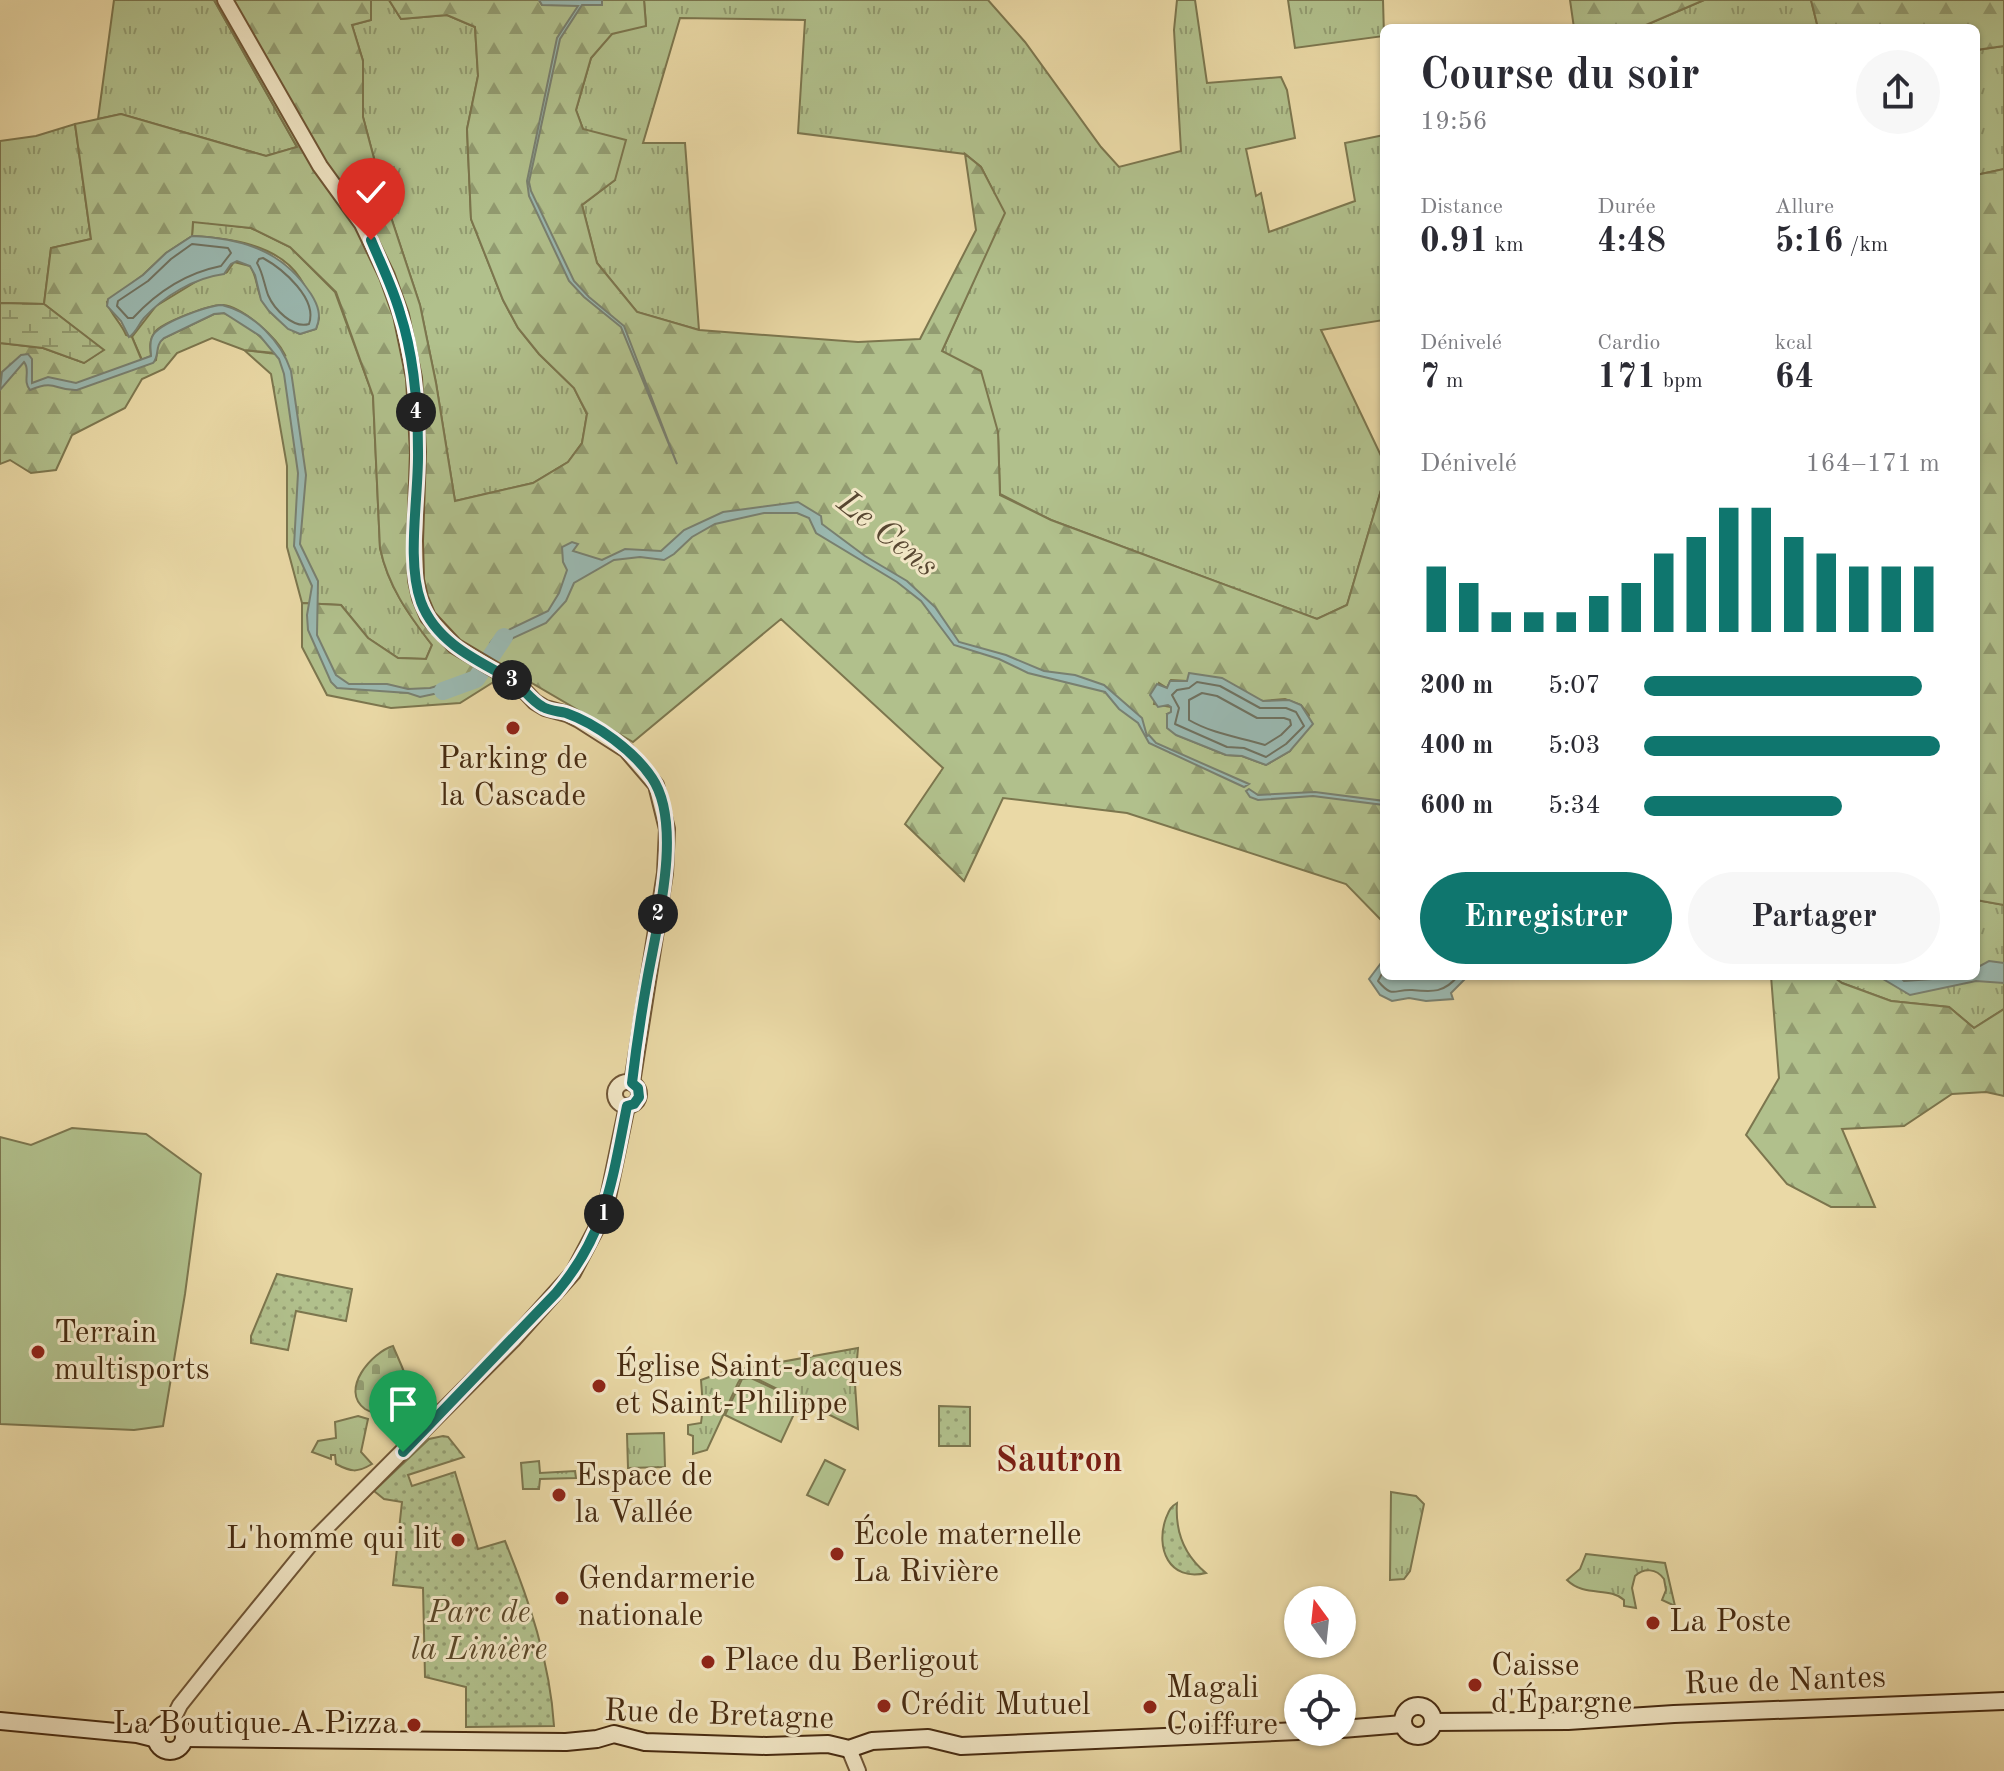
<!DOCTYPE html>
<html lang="fr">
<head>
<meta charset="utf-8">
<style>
  :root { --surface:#fff; --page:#f7f7f7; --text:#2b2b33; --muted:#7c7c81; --accent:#0f766e }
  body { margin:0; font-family:"Old Standard TT",serif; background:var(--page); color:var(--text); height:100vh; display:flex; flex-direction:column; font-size:30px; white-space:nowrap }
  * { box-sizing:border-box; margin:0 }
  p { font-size:26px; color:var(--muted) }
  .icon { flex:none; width:44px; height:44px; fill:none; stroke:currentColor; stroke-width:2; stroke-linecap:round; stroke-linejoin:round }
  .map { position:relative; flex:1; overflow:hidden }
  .sheet { position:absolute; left:1380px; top:24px; width:600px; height:956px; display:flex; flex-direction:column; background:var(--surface); border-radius:12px; box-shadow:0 2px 6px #0004 }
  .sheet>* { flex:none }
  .needle { width:52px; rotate:345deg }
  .buttons { position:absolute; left:1284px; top:1586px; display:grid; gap:16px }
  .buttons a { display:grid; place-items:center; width:72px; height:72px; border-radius:50%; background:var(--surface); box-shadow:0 2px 6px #0004; font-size:40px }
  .pin { position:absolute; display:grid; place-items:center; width:68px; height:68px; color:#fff; margin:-82px -34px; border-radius:50% 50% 50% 0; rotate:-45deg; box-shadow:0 0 8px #0007 }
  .pin .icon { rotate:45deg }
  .km { position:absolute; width:40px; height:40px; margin:-20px; border-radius:50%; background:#222; color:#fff; font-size:22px; line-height:40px; text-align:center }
  .round { display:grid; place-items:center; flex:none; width:84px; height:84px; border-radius:42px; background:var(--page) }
  .headline { display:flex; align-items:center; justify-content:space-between; height:136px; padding:0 40px }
  h1 { font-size:44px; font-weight:700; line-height:60px }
  .stats { display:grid; grid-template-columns:repeat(3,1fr); gap:12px; height:136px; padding:8px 40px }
  .stats div { display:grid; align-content:center }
  .stats b { font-size:34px; font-weight:700 }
  .stats small { font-size:22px; font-weight:400 }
  .stats p { font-size:22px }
  .chart { height:224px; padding:16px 40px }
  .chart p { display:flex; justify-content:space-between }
  .chart svg { width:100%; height:144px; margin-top:8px; stroke:var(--accent); stroke-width:6 }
  .primary-button { display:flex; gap:16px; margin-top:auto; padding:16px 40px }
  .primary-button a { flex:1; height:92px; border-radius:48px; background:var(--accent); color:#fff; font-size:32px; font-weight:700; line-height:92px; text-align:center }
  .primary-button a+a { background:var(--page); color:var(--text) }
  ul { padding:0 40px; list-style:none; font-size:26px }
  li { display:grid; grid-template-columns:128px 96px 1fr; align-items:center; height:60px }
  li i { height:20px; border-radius:10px; background:var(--accent) }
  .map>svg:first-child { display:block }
  .grass { fill:url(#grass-tufts); stroke:#7c764e; stroke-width:2 }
  .forest { fill:url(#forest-firs); stroke:#7c764e; stroke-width:2; fill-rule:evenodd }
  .wetland { fill:url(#wetland-marsh); stroke:#7c764e; stroke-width:2 }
  .cemetery { fill:url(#cemetery-stones); stroke:#7c764e; stroke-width:2 }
  .park { fill:url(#park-dots); stroke:#7c764e; stroke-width:2 }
  .pitch { fill:#b1c08c; stroke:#7c764e; stroke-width:2 }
  .water { fill:#9ab8b0; stroke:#798070; stroke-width:2 }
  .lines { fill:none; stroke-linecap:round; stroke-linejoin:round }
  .shore { stroke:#707260; stroke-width:2 }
  .river { stroke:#9ab8b0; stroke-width:18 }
  .tertiary-casing { stroke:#705636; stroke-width:18 }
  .secondary-casing { stroke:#472b11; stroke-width:20 }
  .tertiary { stroke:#f1e6c5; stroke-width:14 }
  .secondary { stroke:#f1e6c5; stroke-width:16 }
  .route-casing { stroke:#fff; stroke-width:16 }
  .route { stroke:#0f766e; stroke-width:10 }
  .poi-dot { fill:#8f2418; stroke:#f1e6c5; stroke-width:3 }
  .labels { text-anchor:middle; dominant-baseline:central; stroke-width:6; stroke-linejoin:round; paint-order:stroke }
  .poi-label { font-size:32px; fill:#472b11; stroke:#f1e6c5; text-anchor:start }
  .park-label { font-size:32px; font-style:italic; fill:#5c492a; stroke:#f1e6c5 }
  .street-label { font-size:32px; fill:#472b11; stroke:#f1e6c5 }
  .water-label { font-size:34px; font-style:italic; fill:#584731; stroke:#f1e6c5 }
  .quarter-label { font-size:36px; font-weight:bold; fill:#7a1f14; stroke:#f1e6c5 }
</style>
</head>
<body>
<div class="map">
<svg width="2004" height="1771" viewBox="0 0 2004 1771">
  <defs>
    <pattern id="grass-tufts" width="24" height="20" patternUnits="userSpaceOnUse" patternTransform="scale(2)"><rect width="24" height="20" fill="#b1c08c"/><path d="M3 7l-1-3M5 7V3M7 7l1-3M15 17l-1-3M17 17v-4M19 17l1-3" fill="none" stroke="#929c71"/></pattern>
    <pattern id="forest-firs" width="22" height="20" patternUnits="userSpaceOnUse" patternTransform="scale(2)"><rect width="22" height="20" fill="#b1c08c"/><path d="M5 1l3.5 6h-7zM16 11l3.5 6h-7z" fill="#929c71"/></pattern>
    <pattern id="wetland-marsh" width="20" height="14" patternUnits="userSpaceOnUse" patternTransform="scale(2)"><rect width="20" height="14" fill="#b1c08c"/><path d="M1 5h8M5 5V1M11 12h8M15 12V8" fill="none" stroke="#929c71"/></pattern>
    <pattern id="cemetery-stones" width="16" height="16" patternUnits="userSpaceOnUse" patternTransform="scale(2)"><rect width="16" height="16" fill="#b1c08c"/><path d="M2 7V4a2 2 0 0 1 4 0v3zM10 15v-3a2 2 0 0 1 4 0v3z" fill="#929c71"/></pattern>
    <pattern id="park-dots" width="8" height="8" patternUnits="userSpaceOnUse" patternTransform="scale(2)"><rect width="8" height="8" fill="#b1c08c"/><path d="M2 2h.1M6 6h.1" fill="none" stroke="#929c71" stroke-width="1.8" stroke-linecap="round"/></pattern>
  </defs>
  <rect width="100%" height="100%" fill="#ead9a6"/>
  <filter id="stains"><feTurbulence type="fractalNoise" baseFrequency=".0025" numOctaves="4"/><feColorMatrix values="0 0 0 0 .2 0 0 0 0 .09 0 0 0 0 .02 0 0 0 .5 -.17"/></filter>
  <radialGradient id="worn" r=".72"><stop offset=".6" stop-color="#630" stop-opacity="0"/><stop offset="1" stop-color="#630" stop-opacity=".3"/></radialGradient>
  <!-- grass -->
  <g class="grass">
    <polygon points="114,0 214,0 297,147 266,156 121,114 98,119"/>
    <polygon points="371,0 389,0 401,19 447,15 475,27 478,76 467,129 471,219 503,300 518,328 539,354 574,388 587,414 582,443 568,462 533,483 455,501 436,383 420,305 384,196 363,117 363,61 352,25 371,20"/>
    <polygon points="644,0 988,0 1025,42 1101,147 1119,167 1181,151 1174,30 1177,0 1195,0 1207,83 1281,77 1287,90 1295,138 1246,149 1256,196 1261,193 1269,232 1355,201 1345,143 1384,135 1384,320 1321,330 1384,462 1384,480 1347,605 1317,619 1051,520 1000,494 998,432 942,351 1004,213 981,167 965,154 798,133 805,20 680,18 643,143 685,143 699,330 637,312 597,263 582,205 615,180 583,129 576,110 591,58 612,33 646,25"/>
    <polygon points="1288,0 1383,0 1384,36 1295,48"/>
    <polygon points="1704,0 1811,0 1818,28 1639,28"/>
    <polygon points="2004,46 2004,169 1976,175 1976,50"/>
    <polygon points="75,124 91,239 51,248 44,304 0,303 0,141 36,136"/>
    <path d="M193,221L251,228L290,247L335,292L373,396L380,548C388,586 408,614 432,645L426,659L398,658L368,638L341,605L302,603L287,547V466L271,374L244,350L285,355C277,338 243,307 223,305C210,304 162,323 155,332C149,340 150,348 151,356L142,360L132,337L156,306L202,278L227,272L234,262L250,266C257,276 256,287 261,298C268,312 286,329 300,334L316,329L319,318C313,305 308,290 300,278C278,244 228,238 192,236Z"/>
    <polygon points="1976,900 2004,905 2004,1009 1974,1028 1949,1007 1891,1001 1842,983 1832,976 1976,976"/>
    <polygon points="858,1348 855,1384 858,1429 751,1376 741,1378 738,1383 707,1450 693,1454 693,1436 688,1434 688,1425 701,1423 703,1407 701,1380 720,1373"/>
    <path d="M358,1416L368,1419L361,1452L372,1464C357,1473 351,1472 336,1464L335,1455H331V1459L312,1452L318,1441L336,1438L335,1422Z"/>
    <polygon points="664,1433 665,1467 628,1468 627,1434"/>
    <polygon points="539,1461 540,1473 575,1471 576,1478 540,1479 539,1489 523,1489 521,1463"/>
    <polygon points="1391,1492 1416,1496 1424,1504 1410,1571 1404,1579 1390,1580"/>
    <path d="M1586,1554L1665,1563L1675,1606L1662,1600L1666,1590L1664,1579C1656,1568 1644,1568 1635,1576L1632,1588L1636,1608L1624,1606V1600C1609,1586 1585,1598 1567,1580L1580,1569Z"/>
  </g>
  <!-- forest -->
  <g class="forest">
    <path d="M214,0H371V20L352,25L363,61V117L384,196L420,305L436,383L455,501L533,483L568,462L582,443L587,414L574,388L539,354L518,328L503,300L471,219L467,129L478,76L475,27L447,15L401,19L389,0H539L542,5H602V0H644L646,26L612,34L591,58L576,110L583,129L626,140L615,180L582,205L597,263L637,312L699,330L858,342L920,339L976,230L965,154L981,167L1005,213L942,351L981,371L998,432L1000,495L1051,520L1317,619L1347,605L1384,480V923L1346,884L1127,813L1003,798L964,881L905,824L943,768L781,619L633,742L511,671L460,703L391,708L327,695L302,647V603L341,605L368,638L398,658L426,659L432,645C408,614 388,586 380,548L373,396L336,292L290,247L251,228L193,222L192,236L166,253L143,275L107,302C110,314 121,322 126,335L132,337L144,366L156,360L158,343L164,338L214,314L224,313L247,325L266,342L275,353L244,350L212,338L177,353L164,369L142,379L125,408L72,435L56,470L31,473L10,460L0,464V343L43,348L84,363L103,350L44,304L51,248L91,239L75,124L121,114L266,156L297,147ZM1171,680L1187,681L1263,701L1285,699L1301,705L1309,715L1290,751L1266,765L1242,756L1226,755L1177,735L1167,714L1171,713V707L1154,704L1159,683L1167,688Z"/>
    <polygon points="1570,0 1704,0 1639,28 1574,28"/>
    <polygon points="1811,0 2004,0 2004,46 1976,50 1976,28 1818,28"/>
    <polygon points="2004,169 2004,905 1976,900 1976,175"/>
    <polygon points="1771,976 1832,976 1842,983 1891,1001 1949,1007 1974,1028 2004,1009 2004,1096 1986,1092 1952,1094 1904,1126 1842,1129 1875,1207 1831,1207 1787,1184 1746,1135 1779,1078"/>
  </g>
  <!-- wetland -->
  <polygon class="wetland" points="0,303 44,304 104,350 84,363 43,348 0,343"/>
  <!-- cemetery -->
  <path class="cemetery" d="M393,1346C402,1368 419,1397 408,1421C396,1417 376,1416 365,1409C339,1390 372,1352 393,1346Z"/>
  <!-- park -->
  <g class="park">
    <polygon points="277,1274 352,1289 346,1321 296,1311 288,1350 251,1343 251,1336"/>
    <polygon points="939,1406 970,1407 970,1446 939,1446"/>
    <path d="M443,1436L448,1437L464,1457L408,1475L412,1486L455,1472L478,1549L505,1541C529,1600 550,1662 554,1726L466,1727V1687L425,1677L423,1588L393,1585L402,1502L384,1499L374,1491L429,1439Z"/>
    <path d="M1177,1503C1175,1531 1184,1555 1206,1573C1169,1582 1155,1548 1166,1518C1169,1511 1170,1507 1177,1503Z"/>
  </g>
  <!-- pitch -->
  <g class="pitch">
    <polygon points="72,1128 146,1134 201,1174 185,1294 163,1426 134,1430 0,1424 0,1137 31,1145"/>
    <polygon points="751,1378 800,1401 781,1442 725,1415 742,1379"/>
    <polygon points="825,1460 845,1470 828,1505 807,1495"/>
  </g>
  <!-- water -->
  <g class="water">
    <polygon points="539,0 602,0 602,5 582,5 560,39 529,182 531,191 574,281 589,297 624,326 677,464 621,327 584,297 569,281 529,196 527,181 557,38 578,6 542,5"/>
    <path d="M192,236C241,238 283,250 311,294C318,305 322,316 316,329L300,334L288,329L269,311L261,300L255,275L250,266L237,261L231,264L224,274C194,278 164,296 144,318C138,325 136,333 129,337L121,321L107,306L108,299L143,275L166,253Z"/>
    <path d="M222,305C254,313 281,341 291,371L306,475L300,544L318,581L317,635L336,675L349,684H387L408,689L430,688L461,679L464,685L462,688L420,697L408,693L337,688L331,682L308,630L307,615L312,586L294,546L298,473L284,374L279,359L260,336L224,313L214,314L164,338C154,346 160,356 153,363L77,390C54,391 57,379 30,390C22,381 31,370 24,362L0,390L2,372L21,355L28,354L32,359V383L48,377L76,383L151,356C151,350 149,343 152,337C158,323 207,306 222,305Z"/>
    <polygon points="798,502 821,516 822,524 865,556 907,581 935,607 959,642 1006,655 1044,671 1075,675 1104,685 1142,718 1147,736 1149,735 1156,743 1249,784 1244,787 1149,743 1138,723 1119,709 1105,692 1028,673 999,659 954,645 921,601 897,582 816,533 809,518 797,513 764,513 715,524 692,537 674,554 664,560 640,557 614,560 574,583 566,601 546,623 513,638 492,656 489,653 490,643 496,636 548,611 559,593 567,570 563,562 562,547 572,542 578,544 573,551 602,560 625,549 661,551 684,530 723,512"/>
    <polygon points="1189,673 1222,678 1263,701 1289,700 1301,705 1313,724 1290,751 1266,765 1242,756 1226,755 1176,735 1167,728 1167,714 1171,712 1171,707 1168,705 1158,707 1150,695 1157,684 1167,688 1170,681 1187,681"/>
    <polygon points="1249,789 1258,795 1315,792 1384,801 1384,805 1313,796 1258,800 1250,797 1246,791"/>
    <polygon points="1384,959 1384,976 1467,977 1451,993 1453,999 1426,1001 1409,998 1392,1001 1380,995 1369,979"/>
    <polygon points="1989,961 2004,963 2004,983 1976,981 1910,995 1878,976 1899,976 1904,981 1976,976 1976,968"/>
  </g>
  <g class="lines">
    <!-- shore -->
    <g class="shore">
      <path d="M192,244L228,248L231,253L221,266C186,273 157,292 133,318H128L117,306L118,301L148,281L171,259Z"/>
      <path d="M263,258C283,269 318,299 309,324C293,329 274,309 268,295C264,284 263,273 257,263L259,259Z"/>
      <polygon points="1197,682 1220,686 1260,708 1286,708 1296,712 1304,726 1286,744 1266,757 1244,748 1227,747 1175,724 1179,708 1172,695 1177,690 1189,688"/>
      <path d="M1202,693L1217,696L1257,718H1284L1290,720L1291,725L1281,735L1265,745C1239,737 1213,734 1189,720V700Z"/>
      <path d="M1384,970L1378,981C1393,999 1394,989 1412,990C1433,992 1444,993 1458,976"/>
    </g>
    <!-- river -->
    <polyline class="river" points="443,691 476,679 504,637"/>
    <defs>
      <g id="tertiary">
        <polyline points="225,0 320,166 362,224 387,276 401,315 414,378 418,452 415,541 416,580 420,598 428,617 455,646 517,683 535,702 545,708 567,714 579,720 626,750 656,785 667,829 665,873 632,1083"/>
        <circle cx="627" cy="1094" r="12"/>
        <polyline points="171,1723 180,1705 215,1661 313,1541 513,1340 573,1273 605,1212 627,1106"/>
        <polyline points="849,1749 858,1771"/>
      </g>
      <g id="secondary">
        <circle cx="1418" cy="1721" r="15"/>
        <polyline points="0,1721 137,1734 157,1739"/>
        <polyline points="1433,1722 1568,1721 1674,1714 2004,1701"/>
        <circle cx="170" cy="1737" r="14"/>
        <polyline points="1342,1729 1403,1724"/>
        <polyline points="184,1738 566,1742 597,1739 614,1734 645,1742 766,1746 828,1744 849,1749 872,1741 928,1738 961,1746 1298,1731"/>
      </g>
    </defs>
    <!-- tertiary casing -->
    <use href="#tertiary" class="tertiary-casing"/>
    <!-- secondary casing -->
    <use href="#secondary" class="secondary-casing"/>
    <!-- tertiary -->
    <use href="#tertiary" class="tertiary"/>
    <!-- secondary -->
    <use href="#secondary" class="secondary"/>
  </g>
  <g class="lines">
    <defs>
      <path id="route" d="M371,240C381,264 393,288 400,313C414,356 418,405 418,451C419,495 406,561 421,602C436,642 476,660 511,679C523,687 530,700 543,707C550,711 558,711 566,713C597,724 634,751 652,778C684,825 656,928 647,981C641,1015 636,1049 632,1083L638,1088L639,1097L634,1104L627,1106C612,1180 607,1233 556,1293L403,1452"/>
    </defs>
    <!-- route casing -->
    <use href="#route" class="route-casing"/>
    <!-- route -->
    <use href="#route" class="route"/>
  </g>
  <!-- markers -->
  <g class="poi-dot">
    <circle cx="513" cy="728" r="8"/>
    <circle cx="38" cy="1352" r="8"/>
    <circle cx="599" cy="1386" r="8"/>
    <circle cx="559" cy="1495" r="8"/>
    <circle cx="458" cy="1540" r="8"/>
    <circle cx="837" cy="1554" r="8"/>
    <circle cx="562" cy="1598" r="8"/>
    <circle cx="1653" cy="1623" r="8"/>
    <circle cx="708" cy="1662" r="8"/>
    <circle cx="1475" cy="1685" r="8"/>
    <circle cx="884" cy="1706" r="8"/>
    <circle cx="1150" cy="1707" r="8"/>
    <circle cx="414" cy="1725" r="8"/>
  </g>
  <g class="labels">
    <!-- poi labels -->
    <g class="poi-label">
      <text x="513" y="760" text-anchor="middle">Parking de<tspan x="513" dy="37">la Cascade</tspan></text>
      <text x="54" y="1334">Terrain<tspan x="54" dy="37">multisports</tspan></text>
      <text x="615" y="1368">Église Saint-Jacques<tspan x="615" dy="37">et Saint-Philippe</tspan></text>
      <text x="575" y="1477">Espace de<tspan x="575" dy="37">la Vallée</tspan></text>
      <text x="853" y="1536">École maternelle<tspan x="853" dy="37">La Rivière</tspan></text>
      <text x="442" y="1540" text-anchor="end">L'homme qui lit</text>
      <text x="578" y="1580">Gendarmerie<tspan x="578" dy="37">nationale</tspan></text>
      <text x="1669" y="1623">La Poste</text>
      <text x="724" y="1662">Place du Berligout</text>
      <text x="1491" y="1667">Caisse<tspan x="1491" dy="37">d'Épargne</tspan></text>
      <text x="1166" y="1689">Magali<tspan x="1166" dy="37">Coiffure</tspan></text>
      <text x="900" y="1706">Crédit Mutuel</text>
      <text x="398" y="1725" text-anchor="end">La Boutique A Pizza</text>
    </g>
    <!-- park labels -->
    <g class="park-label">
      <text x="479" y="1614">Parc de<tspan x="479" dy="37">la Linière</tspan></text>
    </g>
    <!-- street labels -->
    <g class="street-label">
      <text transform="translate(1785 1682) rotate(-2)">Rue de Nantes</text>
      <text transform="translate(719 1716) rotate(2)">Rue de Bretagne</text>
    </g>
    <!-- water labels -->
    <g class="water-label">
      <text transform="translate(887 535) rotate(38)">Le Cens</text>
    </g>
    <!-- quarter labels -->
    <g class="quarter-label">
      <text x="1059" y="1462">Sautron</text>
    </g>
  </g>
  <rect width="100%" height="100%" filter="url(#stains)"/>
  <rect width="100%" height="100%" fill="url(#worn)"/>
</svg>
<div class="buttons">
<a><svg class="needle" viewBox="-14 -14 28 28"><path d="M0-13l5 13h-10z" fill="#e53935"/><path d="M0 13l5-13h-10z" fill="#7c7c81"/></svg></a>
<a><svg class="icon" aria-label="locate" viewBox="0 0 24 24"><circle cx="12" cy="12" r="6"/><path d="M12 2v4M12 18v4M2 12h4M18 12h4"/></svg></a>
</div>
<div class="pin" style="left:403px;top:1452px;background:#1e9e55"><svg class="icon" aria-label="arrive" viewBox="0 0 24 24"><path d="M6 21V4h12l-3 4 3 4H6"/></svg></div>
<div class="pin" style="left:371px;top:240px;background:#d93025"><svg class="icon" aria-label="check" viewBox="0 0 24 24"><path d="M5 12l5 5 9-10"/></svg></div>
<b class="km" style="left:604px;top:1214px">1</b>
<b class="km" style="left:658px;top:914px">2</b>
<b class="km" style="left:512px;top:680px">3</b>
<b class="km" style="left:416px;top:412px">4</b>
<section class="sheet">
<div class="headline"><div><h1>Course du soir</h1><p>19:56</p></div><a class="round"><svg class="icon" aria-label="share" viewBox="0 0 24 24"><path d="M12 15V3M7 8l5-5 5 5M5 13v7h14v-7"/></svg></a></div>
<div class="stats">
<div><p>Distance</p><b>0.91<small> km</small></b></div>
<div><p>Durée</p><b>4:48</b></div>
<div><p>Allure</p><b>5:16<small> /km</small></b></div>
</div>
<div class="stats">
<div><p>Dénivelé</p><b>7<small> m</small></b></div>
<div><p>Cardio</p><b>171<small> bpm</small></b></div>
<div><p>kcal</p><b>64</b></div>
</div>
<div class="chart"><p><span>Dénivelé</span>164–171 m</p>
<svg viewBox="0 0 160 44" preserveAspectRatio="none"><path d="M5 44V24M15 44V29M25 44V38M35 44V38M45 44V38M55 44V33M65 44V29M75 44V20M85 44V15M95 44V6M105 44V6M115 44V15M125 44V20M135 44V24M145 44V24M155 44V24"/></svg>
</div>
<ul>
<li><b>200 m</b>5:07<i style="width:94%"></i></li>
<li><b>400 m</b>5:03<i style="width:100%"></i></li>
<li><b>600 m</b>5:34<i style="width:67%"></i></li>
</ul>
<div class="primary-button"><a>Enregistrer</a><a>Partager</a></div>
</section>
</div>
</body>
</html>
